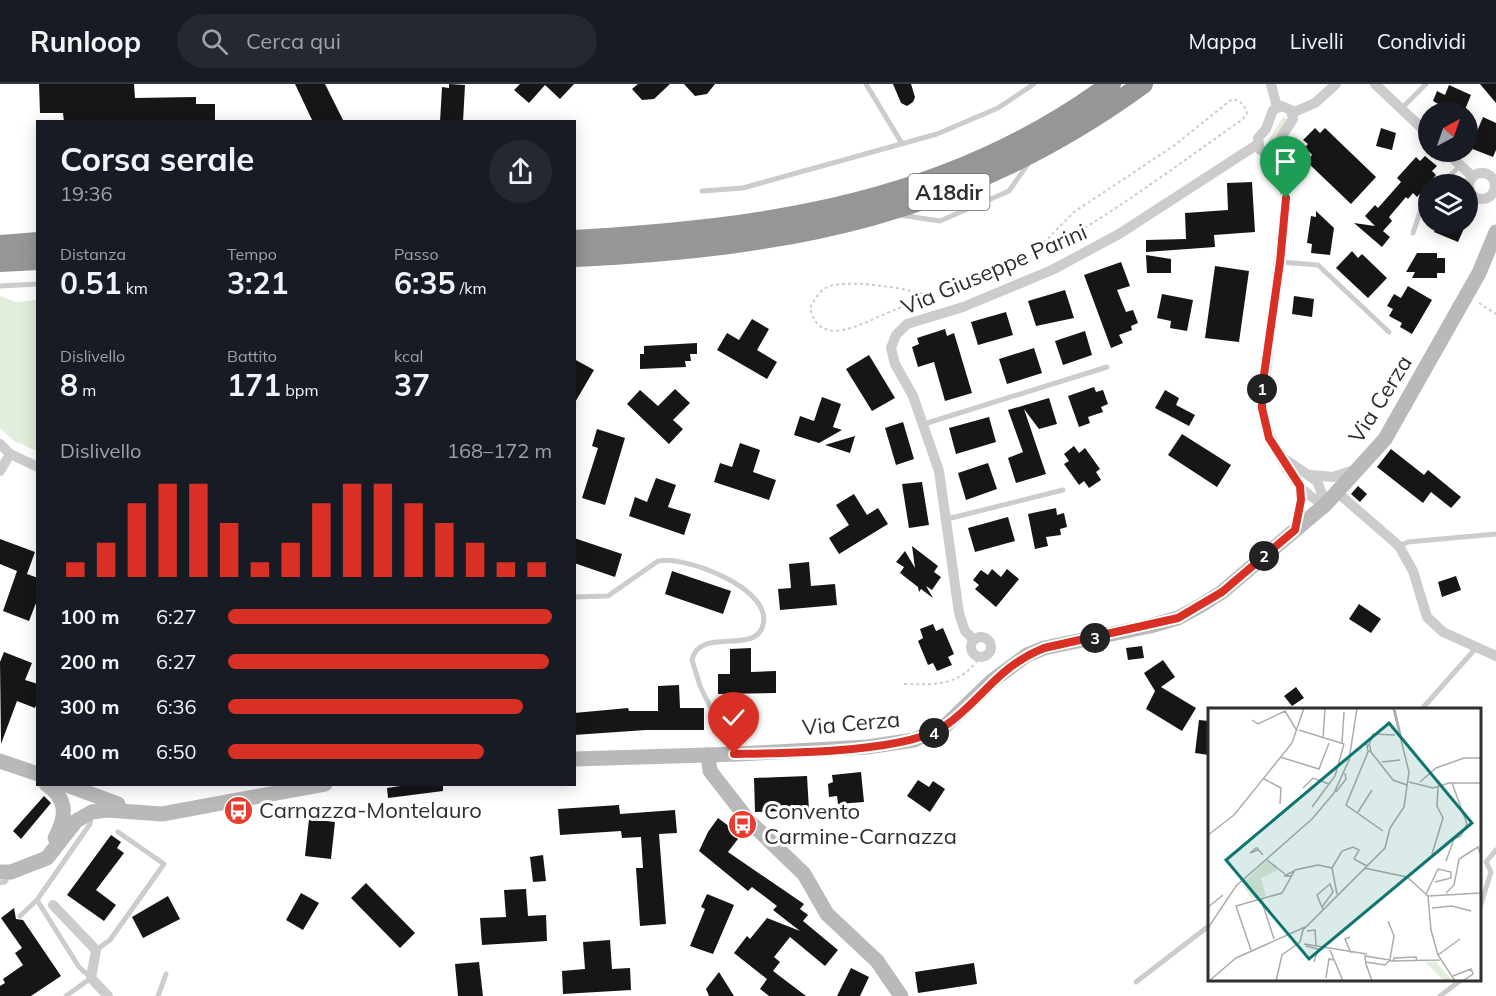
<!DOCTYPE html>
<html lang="it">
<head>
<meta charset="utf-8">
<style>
  :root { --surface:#171b24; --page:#242831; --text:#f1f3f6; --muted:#9ea1a6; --line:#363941; --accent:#d93025 }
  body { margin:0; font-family:Mulish,sans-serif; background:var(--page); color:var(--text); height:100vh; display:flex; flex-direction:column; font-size:22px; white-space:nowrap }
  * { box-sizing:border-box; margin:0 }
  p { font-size:20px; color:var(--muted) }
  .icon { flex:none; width:33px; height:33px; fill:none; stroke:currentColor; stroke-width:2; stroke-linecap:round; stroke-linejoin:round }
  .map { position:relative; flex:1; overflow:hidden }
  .sheet { position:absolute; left:36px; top:36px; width:540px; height:666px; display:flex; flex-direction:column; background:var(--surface); border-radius:0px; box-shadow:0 3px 15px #0003 }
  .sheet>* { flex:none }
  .needle { width:39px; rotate:40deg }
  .fabs { position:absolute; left:1418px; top:18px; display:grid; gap:12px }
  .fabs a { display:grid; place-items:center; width:60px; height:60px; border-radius:50%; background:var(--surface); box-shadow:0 3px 15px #0003; font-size:30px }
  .pin { position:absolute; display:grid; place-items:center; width:51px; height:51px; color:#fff; margin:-62px -26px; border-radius:50% 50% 50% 0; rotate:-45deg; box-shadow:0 0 6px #0007 }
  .pin .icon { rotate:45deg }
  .km { position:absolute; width:30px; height:30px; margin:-15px; border-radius:50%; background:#222; color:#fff; font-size:16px; line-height:30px; text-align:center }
  .round { display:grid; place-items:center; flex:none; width:63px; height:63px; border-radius:32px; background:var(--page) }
  .summary { display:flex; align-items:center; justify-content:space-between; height:102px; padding:0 24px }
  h1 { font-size:33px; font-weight:700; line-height:45px }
  .metrics { display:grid; grid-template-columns:repeat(3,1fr); gap:9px; height:102px; padding:6px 24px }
  .metrics div { display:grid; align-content:center }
  .metrics b { font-size:30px; font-weight:700 }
  .metrics small { font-size:16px; font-weight:400 }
  .metrics p { font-size:16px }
  .chart { height:168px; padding:12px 24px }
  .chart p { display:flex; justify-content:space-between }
  .chart svg { width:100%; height:108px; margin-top:6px; stroke:var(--accent); stroke-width:6 }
  ul { padding:0 24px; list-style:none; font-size:20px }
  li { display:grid; grid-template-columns:96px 72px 1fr; align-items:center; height:45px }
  li i { height:15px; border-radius:8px; background:var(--accent) }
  header { display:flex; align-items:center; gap:36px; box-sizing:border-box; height:84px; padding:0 30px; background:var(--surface); border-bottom:2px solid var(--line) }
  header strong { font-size:28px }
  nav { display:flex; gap:33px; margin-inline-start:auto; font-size:21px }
  .search { width:420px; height:54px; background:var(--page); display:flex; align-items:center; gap:15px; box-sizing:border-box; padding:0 21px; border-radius:33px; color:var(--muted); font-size:22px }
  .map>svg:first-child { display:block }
  .green { fill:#e3eddd }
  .building { fill:#161616 }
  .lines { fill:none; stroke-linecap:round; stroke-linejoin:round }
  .path { stroke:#ccc; stroke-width:2; stroke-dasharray:3 3; stroke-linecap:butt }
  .service { stroke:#ccc; stroke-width:5 }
  .minor { stroke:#ccc; stroke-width:10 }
  .secondary { stroke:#b9b9b9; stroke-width:15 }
  .motorway { stroke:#969696; stroke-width:20 }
  .route-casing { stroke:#fff; stroke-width:12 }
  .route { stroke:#d93025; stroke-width:8 }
  .labels { text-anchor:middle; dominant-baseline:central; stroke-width:6; stroke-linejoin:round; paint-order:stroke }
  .shield { fill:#fff; stroke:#6d6d6d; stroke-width:1.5 }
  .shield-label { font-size:21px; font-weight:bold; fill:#2f2f2f }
  .street-label { font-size:22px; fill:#2f2f2f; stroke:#fff }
  .poi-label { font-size:22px; fill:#2f2f2f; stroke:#fff; text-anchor:start }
  .inset-road { fill:none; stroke:#acacac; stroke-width:1.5 }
  .view { fill:#0f766e; fill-opacity:0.15; stroke:#0f766e; stroke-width:3 }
  .inset-edge { fill:none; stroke:#2f2f2f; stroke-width:3 }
</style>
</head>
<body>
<header>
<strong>Runloop</strong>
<div class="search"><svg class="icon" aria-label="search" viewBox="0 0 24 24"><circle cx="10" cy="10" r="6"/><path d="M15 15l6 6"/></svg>Cerca qui</div>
<nav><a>Mappa</a><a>Livelli</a><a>Condividi</a></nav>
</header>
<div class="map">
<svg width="1496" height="912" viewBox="0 0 1496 912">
  <rect width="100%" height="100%" fill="#fff"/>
  <!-- green -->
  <g class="green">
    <polygon points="1283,33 1288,35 1274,63 1270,62 1269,56"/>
    <polygon points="0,212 16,218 37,216 37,367 14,357 0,344"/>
  </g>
  <!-- building -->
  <g class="building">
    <polygon points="39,0 134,0 135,14 196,13 196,20 215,20 215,38 64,38 63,29 40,29"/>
    <polygon points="295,0 325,0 344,38 313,38"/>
    <polygon points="449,0 465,1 463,38 440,38 442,3 449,4"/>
    <polygon points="520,0 574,0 560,15 545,1 529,19 514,6"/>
    <polygon points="638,0 670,0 654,15 642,16 632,5"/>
    <polygon points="684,0 715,0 707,10 695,12"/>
    <polygon points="893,0 911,0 915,13 913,18 907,22 901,19"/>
    <polygon points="1480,0 1496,0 1496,19"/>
    <polygon points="1449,1 1471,11 1464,28 1437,28 1440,21 1433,17 1437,7 1445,11"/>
    <polygon points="1483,33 1496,39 1496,66 1493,73 1470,64"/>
    <polygon points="1315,44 1320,49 1325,44 1376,93 1351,120 1306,77 1312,71 1305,63 1308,60 1303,56"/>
    <polygon points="1381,44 1396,49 1392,66 1376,62"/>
    <polygon points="1425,72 1437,82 1432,87 1436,91 1417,113 1413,109 1408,115 1406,113 1389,133 1392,137 1383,147 1390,153 1382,163 1354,139 1375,142 1365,132 1375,121 1378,124 1401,98 1397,94 1416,73 1420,77"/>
    <polygon points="1252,98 1255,148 1214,151 1215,163 1146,168 1146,156 1186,155 1185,129 1228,126 1227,99"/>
    <polygon points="1316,127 1334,144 1330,171 1311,169 1312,160 1307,159 1311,132 1316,133"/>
    <polygon points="1438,140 1466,140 1458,158 1434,148"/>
    <polygon points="1352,167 1358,174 1362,170 1387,194 1368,214 1336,184"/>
    <polygon points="1417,169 1437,169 1437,174 1445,174 1445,189 1437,189 1437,194 1412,194 1415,188 1406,188"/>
    <polygon points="1146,171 1171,175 1171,189 1147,189"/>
    <polygon points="1121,178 1130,202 1117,206 1126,228 1133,226 1138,239 1131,242 1132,246 1119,251 1123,259 1111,264 1084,191"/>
    <polygon points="1215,182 1249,187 1239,258 1205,254"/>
    <polygon points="1408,202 1432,216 1412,250 1400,243 1402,239 1389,232 1393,225 1387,222 1394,210 1401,214"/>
    <polygon points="1065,206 1074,234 1036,242 1028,217"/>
    <polygon points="1162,210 1193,216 1187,247 1170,244 1171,237 1157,234"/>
    <polygon points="1294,212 1314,215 1312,233 1292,230"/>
    <polygon points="1006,228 1013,251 978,261 971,238"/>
    <polygon points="752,235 769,245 757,266 777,278 767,295 717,266 727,249 739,256"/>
    <polygon points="945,245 947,252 954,249 972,309 945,317 934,278 918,283 912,263 919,260 917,254"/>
    <polygon points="1085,247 1092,271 1063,281 1055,257"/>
    <polygon points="697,259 697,270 690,270 691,277 685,277 686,283 640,285 640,270 644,270 644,262"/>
    <polygon points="1034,264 1042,289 1007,300 999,275"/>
    <polygon points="869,271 895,314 872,327 846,285"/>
    <polygon points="574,275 594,286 574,320"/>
    <polygon points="1094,303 1096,308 1103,306 1108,320 1101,323 1103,328 1088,333 1090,339 1079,343 1068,312"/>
    <polygon points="675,305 690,319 673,336 683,345 669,360 627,320 640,306 658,322"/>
    <polygon points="1165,306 1179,314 1176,321 1195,331 1189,342 1155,324"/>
    <polygon points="822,313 841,320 833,343 842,346 819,359 794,351 800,332 814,337"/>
    <polygon points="1049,314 1057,340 1039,345 1024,325 1046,390 1016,399 1008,374 1023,368 1008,326"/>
    <polygon points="989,333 996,358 956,370 949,344"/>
    <polygon points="903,338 914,375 896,381 885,344"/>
    <polygon points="597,345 625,354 605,421 582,414 598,364 592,362"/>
    <polygon points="1182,350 1231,381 1217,403 1168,371"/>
    <polygon points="855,352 850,369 825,361"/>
    <polygon points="740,359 760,366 753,388 776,396 769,416 714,398 720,379 732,383"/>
    <polygon points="1074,362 1079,369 1085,364 1100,385 1096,388 1101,396 1089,404 1084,397 1079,401 1064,380 1069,377 1064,370"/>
    <polygon points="1391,365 1424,391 1428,386 1461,413 1451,424 1431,408 1423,419 1377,383"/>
    <polygon points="988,379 997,405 966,416 958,389"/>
    <polygon points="656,394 676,401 668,423 691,430 684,451 629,432 635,413 647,418"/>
    <polygon points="922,398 929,441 909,444 902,400"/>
    <polygon points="1358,402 1367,410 1360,418 1351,410"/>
    <polygon points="854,410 867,431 878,424 888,440 839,470 829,454 849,441 836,421"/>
    <polygon points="1056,424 1057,431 1064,429 1067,443 1060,445 1061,451 1046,453 1048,462 1035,465 1028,430"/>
    <polygon points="1008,433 1015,457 975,468 968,444"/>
    <polygon points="574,454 622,470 615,493 574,479"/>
    <polygon points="0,455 35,468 27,490 38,494 38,514 29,537 3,527 17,487 0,480"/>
    <polygon points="912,462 938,482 934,488 941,493 932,506 926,502 933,514 921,505 919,508 918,503 900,489 904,483 896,478 905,467 915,484"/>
    <polygon points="809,478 811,502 835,500 837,521 780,526 778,505 791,504 789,480"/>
    <polygon points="992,485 1001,493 1007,485 1019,495 996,523 975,505 979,501 973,496 981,486 988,491"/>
    <polygon points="672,487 731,507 723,530 665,510"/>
    <polygon points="1456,492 1461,506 1442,513 1438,498"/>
    <polygon points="1359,520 1381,535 1371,549 1349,535"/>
    <polygon points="933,540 936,547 943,544 954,570 948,573 952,581 937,587 933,579 928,581 918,557 923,554 920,545"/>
    <polygon points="1142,562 1144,574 1128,576 1126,564"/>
    <polygon points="751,564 751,588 776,587 776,609 718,610 718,590 730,590 730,565"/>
    <polygon points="4,568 32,579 25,596 38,600 38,616 35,624 17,617 1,660 0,578"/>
    <polygon points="1163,576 1175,593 1161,603 1196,624 1182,647 1146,625 1155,607 1144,589"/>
    <polygon points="679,601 680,624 704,624 704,646 646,646 574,651 574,629 628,624 629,627 658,627 658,602"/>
    <polygon points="1296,603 1304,614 1292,622 1284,612"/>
    <polygon points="1199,636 1209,637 1209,671 1195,669"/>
    <polygon points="861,688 864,718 838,720 837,712 829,713 828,700 833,698 832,691"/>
    <polygon points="807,692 809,726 755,728 754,694"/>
    <polygon points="918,696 929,703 933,697 945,705 930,728 907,712"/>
    <polygon points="414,700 443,700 443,707 388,714 387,704"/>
    <polygon points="44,712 51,719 21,755 13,747"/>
    <polygon points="619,721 620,730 675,726 677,749 659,750 666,840 640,842 636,784 643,784 641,753 622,754 621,747 560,751 558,725"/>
    <polygon points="718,734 741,751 728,768 804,820 800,825 808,831 803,837 838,866 825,882 790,853 774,873 780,878 773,887 806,912 769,912 760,905 767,895 734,869 747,852 750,855 767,834 800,847 773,826 777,822 752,803 748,807 699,767 708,748"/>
    <polygon points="309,735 335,738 331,775 305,772"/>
    <polygon points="111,751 121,758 117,764 124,769 96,806 116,821 104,837 67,811"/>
    <polygon points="543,771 546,797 533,798 530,773"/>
    <polygon points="366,799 415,849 400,864 351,814"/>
    <polygon points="526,805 528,832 546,831 547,857 482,861 480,834 506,833 504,806"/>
    <polygon points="301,809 319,819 303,846 286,836"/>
    <polygon points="707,810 734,821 713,870 690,862 705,825 701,823"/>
    <polygon points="168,812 180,835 143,854 132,833"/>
    <polygon points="14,824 16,835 23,836 61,892 31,912 0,912 0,902 5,899 3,895 23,881 15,869 22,864 1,834"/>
    <polygon points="610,856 612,885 630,884 631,906 563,910 562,887 585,885 583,858"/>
    <polygon points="479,878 483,912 458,912 455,880"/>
    <polygon points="974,879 977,900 918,909 915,888"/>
    <polygon points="851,884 869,893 860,912 837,912"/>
    <polygon points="719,888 734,912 709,912 706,905"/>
  </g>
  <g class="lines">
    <!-- path -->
    <g class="path">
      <path d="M934,212C911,206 843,192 824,205C817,210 814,217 810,224C821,269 868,235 897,225C933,212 970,204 1005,188C1089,148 1166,89 1243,35L1247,29C1244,20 1241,17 1232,15L1175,61L1074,128L1029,174"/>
      <polyline points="1479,219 1496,230"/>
      <path d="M904,600C936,601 960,602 980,573"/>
    </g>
    <!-- service -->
    <g class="service">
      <polyline points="866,0 901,58"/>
      <polyline points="1401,25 1426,0"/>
      <polyline points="1441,100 1461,81"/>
      <polyline points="702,107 743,104 937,50 998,24 1034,0"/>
      <polyline points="900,131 940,137 1009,107 1030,77"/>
      <polyline points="1413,149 1423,119 1428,114"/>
      <polyline points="1280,178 1318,181 1389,248"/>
      <polyline points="0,202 38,200"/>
      <polyline points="924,340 1107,283"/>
      <polyline points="947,435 1063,406"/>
      <polyline points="1399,462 1408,458 1496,450"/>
      <path d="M574,513L608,512L658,477C685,471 778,506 762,544C751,570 699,543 692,576L700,602L733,669"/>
      <polyline points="1421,626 1476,564"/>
      <polyline points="0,799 5,798 9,791"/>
      <polyline points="37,816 79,883 91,894 66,912"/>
      <polyline points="1480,823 1491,788 1486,778 1496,766"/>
      <polyline points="20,832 37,816 90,740 91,732"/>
      <polyline points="96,866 110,856 164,780 118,748"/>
      <polyline points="1136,898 1210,841"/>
      <polyline points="158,912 166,890"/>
      <polyline points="1440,912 1461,896"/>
    </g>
    <!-- minor -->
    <g class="minor">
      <polyline points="1271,0 1277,23"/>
      <polyline points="1375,0 1428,50"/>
      <polygon points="1282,22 1291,26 1293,35 1282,52 1277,67 1269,71 1260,66 1258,54 1266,45 1273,26"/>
      <polyline points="1292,29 1315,19 1336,0"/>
      <polyline points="1446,68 1472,92"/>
      <path d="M1271,71L1281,85L1286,114L1262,324C1267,354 1295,412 1326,420L1317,397L1280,372"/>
      <circle cx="1482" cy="102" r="13"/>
      <polyline points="0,360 10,370 38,383"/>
      <polyline points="0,387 10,370"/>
      <polyline points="1311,391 1333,393 1354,386"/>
      <polyline points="1338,409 1399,462 1413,487 1427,533 1443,548 1496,572"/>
      <polyline points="1295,446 1301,416 1300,402"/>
      <circle cx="981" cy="563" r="10"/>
      <polyline points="974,556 965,547 959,529 939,387 913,312 895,280 891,264 896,251 907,240 963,223 1052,186 1119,150 1258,60"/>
      <polyline points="53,821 96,866 91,894 108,912"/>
    </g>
    <!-- secondary -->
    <g class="secondary">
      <polyline points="708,671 710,687 749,737 804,790 827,830 877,877 901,912"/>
      <polyline points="574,675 739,670 867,663 914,656 946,641 993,596 1027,571 1044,564 1150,542 1178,534 1200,522 1222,508 1326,420 1385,355 1479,189 1496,148"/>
      <polyline points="0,677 38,690"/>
      <path d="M46,700C68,715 67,732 55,754"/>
      <polyline points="64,700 118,720"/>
      <polyline points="0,788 11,788 47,774 76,737 92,728 107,726 162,730 325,700"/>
    </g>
    <!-- motorway -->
    <g class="motorway">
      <path d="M574,156C768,145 951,119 1111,0"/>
      <polyline points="0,161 38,158"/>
      <path d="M574,173C790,163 965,130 1143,0"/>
      <polyline points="0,178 38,176"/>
    </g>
  </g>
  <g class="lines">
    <defs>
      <path id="route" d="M734,670C784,669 906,669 945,642C983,615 997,583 1044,564L1178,534L1222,508L1295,446L1301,416L1300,402L1269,354L1262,324V305L1280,178L1286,114"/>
    </defs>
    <!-- route casing -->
    <use href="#route" class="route-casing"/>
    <!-- route -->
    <use href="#route" class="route"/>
  </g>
  <!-- icons -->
  <defs>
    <symbol id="bus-disc" viewBox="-11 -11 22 22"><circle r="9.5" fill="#e93b2e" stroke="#fff"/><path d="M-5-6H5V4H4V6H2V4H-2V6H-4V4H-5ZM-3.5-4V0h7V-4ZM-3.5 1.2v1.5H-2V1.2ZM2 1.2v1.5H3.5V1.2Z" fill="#fff"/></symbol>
  </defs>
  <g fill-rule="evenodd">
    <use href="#bus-disc" x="222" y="710" width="33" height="33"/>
    <use href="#bus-disc" x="726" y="724" width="33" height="33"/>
  </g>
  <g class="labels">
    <!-- shield labels -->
    <rect class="shield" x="908.5" y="90" width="81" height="36" rx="4.5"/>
    <g class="shield-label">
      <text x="949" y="108">A18dir</text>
    </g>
    <!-- street labels -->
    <g class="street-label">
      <text transform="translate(994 185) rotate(-23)">Via Giuseppe Parini</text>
      <text transform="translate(1380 315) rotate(-58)">Via Cerza</text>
      <text transform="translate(851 639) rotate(-5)">Via Cerza</text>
    </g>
    <!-- poi labels -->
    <g class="poi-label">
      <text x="259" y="726">Carnazza-Montelauro</text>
      <text x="764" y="727">Convento<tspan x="764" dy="25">Carmine-Carnazza</tspan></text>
    </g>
  </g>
  <!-- overview -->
  <g transform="translate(1208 624)">
    <rect width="273" height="273" fill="#fff"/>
    <path d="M58,153L68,157L70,162L53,170L58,188L44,191L34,176ZM229,253V255L245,273H236L217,254Z" fill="#e3eddd"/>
    <path class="inset-road" d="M187,2L193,28M44,12L50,16L77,3L89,23M91,22L136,36L127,68L104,99M115,30L117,0M134,35L136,4M159,37L162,38L163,44L160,43ZM161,37L165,26L187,27M160,44L138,97L175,123M163,44L185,72L199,77M72,49L111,61L121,35M174,54L192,52M56,71L73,80L72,96M201,74L225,80L241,75H273M212,74L228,60L256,50H273M95,80L105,70L121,76M128,84L138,71L137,65M150,104L164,82M0,127L26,107L84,35L96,0M50,142L42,145L48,140H49L55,147M224,146L235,110L229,98L230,78M59,152L77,166M238,153L246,131L253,128L259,116L244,75M124,160L134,143L145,139L151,142L146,151L159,158M156,160L199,169L220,188L223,222L230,247L247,273M84,168H76L86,163M238,185L246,177L251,151L270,139L273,147M218,186L230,161L243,164V170L227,174M220,188L273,185M53,191L66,231M0,199L15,187M114,199L125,184L122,176L109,187L113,197L115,201M224,200L244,198L263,203M180,213L186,228L182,251M0,220L28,178L104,111L126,85L141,52L149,0M99,223L107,222L108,237M142,229L137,231L143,245M92,234L95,222L177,140L182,120L196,99L201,64L185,0M96,236L159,246M98,238L110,241L106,254M43,242L28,198L74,185L87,162L110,157L124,160L129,186M122,242L135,273M230,247L252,231M182,253L232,252M158,254L177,257L182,252L157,248L158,256L164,273M185,254L186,250L208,249L209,253M245,268L263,261L265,266L255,273M118,270L121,251L126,252M1,273L28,250L97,219M68,273L74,247L92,234"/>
    <path class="view" d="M181,15L264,115L101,251L18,152Z"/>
    <rect width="273" height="273" class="inset-edge"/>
  </g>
</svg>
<div class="fabs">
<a><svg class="needle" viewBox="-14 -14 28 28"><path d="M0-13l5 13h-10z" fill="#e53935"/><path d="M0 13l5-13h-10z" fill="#9ea1a6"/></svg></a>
<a><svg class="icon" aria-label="layers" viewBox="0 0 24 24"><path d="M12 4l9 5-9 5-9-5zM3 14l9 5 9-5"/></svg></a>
</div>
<div class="pin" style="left:1286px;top:114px;background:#1e9e55"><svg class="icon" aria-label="arrive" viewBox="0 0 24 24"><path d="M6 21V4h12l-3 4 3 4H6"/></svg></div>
<div class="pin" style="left:734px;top:670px;background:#d93025"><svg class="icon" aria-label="check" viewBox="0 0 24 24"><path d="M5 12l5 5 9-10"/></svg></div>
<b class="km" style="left:1262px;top:305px">1</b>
<b class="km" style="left:1264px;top:472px">2</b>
<b class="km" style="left:1095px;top:554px">3</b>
<b class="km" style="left:934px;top:649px">4</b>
<section class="sheet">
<div class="summary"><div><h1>Corsa serale</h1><p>19:36</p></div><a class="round"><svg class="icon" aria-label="share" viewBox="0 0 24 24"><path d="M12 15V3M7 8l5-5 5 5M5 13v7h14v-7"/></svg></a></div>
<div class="metrics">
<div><p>Distanza</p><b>0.51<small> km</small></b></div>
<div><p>Tempo</p><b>3:21</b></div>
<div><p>Passo</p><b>6:35<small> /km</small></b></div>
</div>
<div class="metrics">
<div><p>Dislivello</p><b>8<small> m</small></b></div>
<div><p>Battito</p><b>171<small> bpm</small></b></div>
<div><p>kcal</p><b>37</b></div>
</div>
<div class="chart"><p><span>Dislivello</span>168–172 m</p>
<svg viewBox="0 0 160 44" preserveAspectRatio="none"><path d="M5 44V38M15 44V30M25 44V14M35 44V6M45 44V6M55 44V22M65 44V38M75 44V30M85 44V14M95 44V6M105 44V6M115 44V14M125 44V22M135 44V30M145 44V38M155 44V38"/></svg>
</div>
<ul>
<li><b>100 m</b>6:27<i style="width:100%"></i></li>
<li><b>200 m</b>6:27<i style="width:99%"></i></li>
<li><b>300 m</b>6:36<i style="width:91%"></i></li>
<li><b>400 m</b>6:50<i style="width:79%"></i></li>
</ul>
</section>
</div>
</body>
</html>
